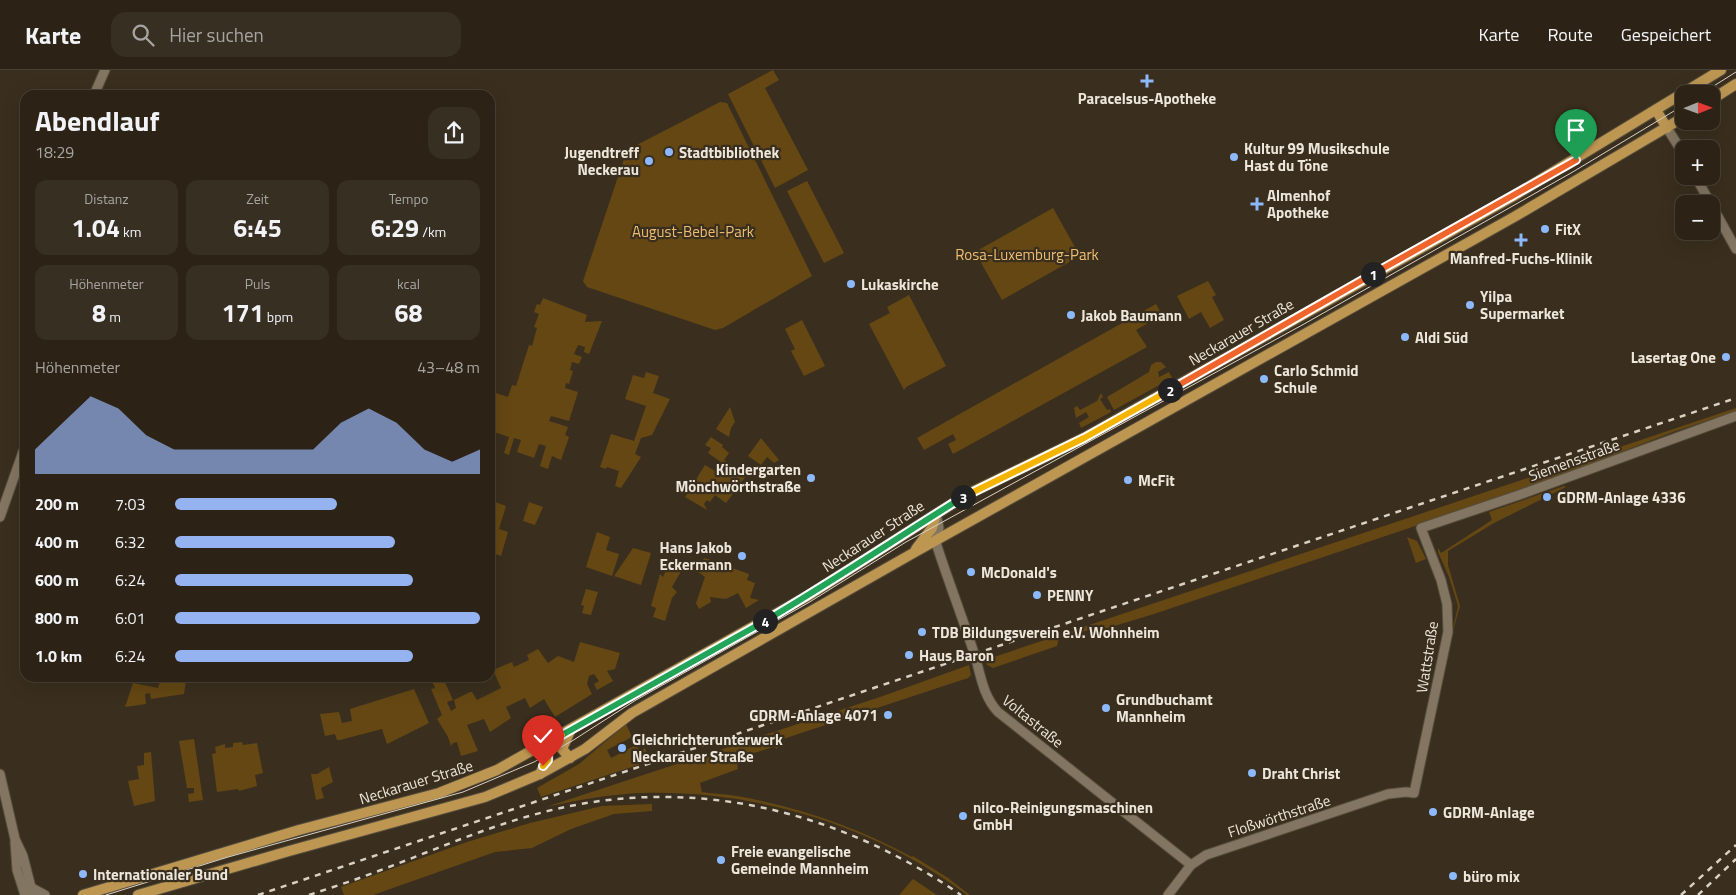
<!DOCTYPE html>
<html lang="de">
<head>
<meta charset="utf-8">
<style>
  :root { --surface:#2c2316; --page:#382f23; --text:#f1f3f6; --muted:#a6a4a1; --line:#484035; --accent:#95b2f1 }
  body { margin:0; font-family:"Titillium Web",sans-serif; background:var(--page); color:var(--text); height:100vh; display:flex; flex-direction:column; font-size:19px; white-space:nowrap }
  * { box-sizing:border-box; margin:0 }
  p { font-size:16px; color:var(--muted) }
  .icon { flex:none; width:28px; height:28px; fill:none; stroke:currentColor; stroke-width:2; stroke-linecap:round; stroke-linejoin:round }
  .map { position:relative; flex:1; overflow:hidden }
  .panel { position:absolute; left:20px; top:20px; width:475px; height:592px; display:flex; flex-direction:column; background:var(--surface); border-radius:15px; box-shadow:0 5px 20px #0002,0 0 0 1px var(--line) }
  .panel>* { flex:none }
  .needle { width:32px; rotate:89deg }
  .buttons { position:absolute; left:1675px; top:15px; display:grid; gap:10px }
  .buttons a { display:grid; place-items:center; width:45px; height:45px; border-radius:10px; background:var(--surface); box-shadow:0 5px 20px #0002,0 0 0 1px var(--line); font-size:25px }
  .pin { position:absolute; display:grid; place-items:center; width:42px; height:42px; color:#fff; margin:-51px -21px; border-radius:50% 50% 50% 0; rotate:-45deg; box-shadow:0 0 5px #0007 }
  .pin .icon { rotate:45deg }
  .km { position:absolute; width:25px; height:25px; margin:-12px; border-radius:50%; background:#222; color:#fff; font-size:14px; line-height:25px; text-align:center }
  .round { display:grid; place-items:center; flex:none; width:52px; height:52px; border-radius:15px; background:var(--page) }
  .headline { display:flex; align-items:center; justify-content:space-between; height:85px; padding:0 15px }
  h1 { font-size:28px; font-weight:700; line-height:38px }
  .stats { display:grid; grid-template-columns:repeat(3,1fr); gap:8px; height:85px; padding:5px 15px }
  .stats div { display:grid; align-content:center; border-radius:12px; background:var(--page); text-align:center }
  .stats b { font-size:25px; font-weight:700 }
  .stats small { font-size:14px; font-weight:400 }
  .stats p { font-size:14px }
  .chart { height:140px; padding:10px 15px }
  .chart p { display:flex; justify-content:space-between }
  .chart svg { width:100%; height:90px; margin-top:5px; fill:var(--accent); opacity:.7 }
  ul { padding:0 15px; list-style:none; font-size:16px }
  li { display:grid; grid-template-columns:80px 60px 1fr; align-items:center; height:38px }
  li i { height:12px; border-radius:6px; background:var(--accent) }
  header { display:flex; align-items:center; gap:30px; box-sizing:border-box; height:70px; padding:0 25px; background:var(--surface); border-bottom:1px solid var(--line) }
  header strong { font-size:24px }
  nav { display:flex; gap:28px; margin-inline-start:auto; font-size:18px }
  .search { width:350px; height:45px; background:var(--page); display:flex; align-items:center; gap:12px; box-sizing:border-box; padding:0 18px; border-radius:15px; color:var(--muted); font-size:19px }
  .map>svg:first-child { display:block }
  .green { fill:#644713 }
  .lines { fill:none; stroke-linecap:round; stroke-linejoin:round }
  .secondary-casing { stroke:#564d3d; stroke-width:11 }
  .primary-casing { stroke:#564d3d; stroke-width:12 }
  .secondary { stroke:#827562; stroke-width:9 }
  .primary { stroke:#bd9652; stroke-width:10 }
  .tram { stroke:#d8d1c5; stroke-width:1 }
  .rail { stroke:#d8d1c5; stroke-width:2.5; stroke-dasharray:6 6; stroke-linecap:butt }
  .split-1-casing { stroke:#fff; stroke-width:10 }
  .split-2-casing { stroke:#fff; stroke-width:10 }
  .split-3-casing { stroke:#fff; stroke-width:10 }
  .split-4-casing { stroke:#fff; stroke-width:10 }
  .split-5-casing { stroke:#fff; stroke-width:10 }
  .split-6-casing { stroke:#fff; stroke-width:10 }
  .split-1 { stroke:#f0652b; stroke-width:6 }
  .split-2 { stroke:#f0652b; stroke-width:6 }
  .split-3 { stroke:#f5b400; stroke-width:6 }
  .split-4 { stroke:#22a559; stroke-width:6 }
  .split-5 { stroke:#22a559; stroke-width:6 }
  .split-6 { stroke:#f5b400; stroke-width:6 }
  .poi-dot { fill:#8cb9fc; stroke:#3a2f1e; stroke-width:2 }
  .labels { text-anchor:middle; dominant-baseline:central; stroke-width:4.5; stroke-linejoin:round; paint-order:stroke }
  .poi-label { font-size:15px; font-weight:bold; fill:#ede6db; stroke:#3a2f1e; text-anchor:start }
  .park-label { font-size:15px; fill:#edbe72; stroke:#3a2f1e }
  .street-label { font-size:15px; fill:#ede6db; stroke:#3a2f1e }
</style>
</head>
<body>
<header>
<strong>Karte</strong>
<div class="search"><svg class="icon" aria-label="search" viewBox="0 0 24 24"><circle cx="10" cy="10" r="6"/><path d="M15 15l6 6"/></svg>Hier suchen</div>
<nav><a>Karte</a><a>Route</a><a>Gespeichert</a></nav>
</header>
<div class="map">
<svg width="1736" height="825" viewBox="0 0 1736 825">
  <rect width="100%" height="100%" fill="#3a2f1e"/>
  <!-- green -->
  <g class="green">
    <polygon points="773,0 779,10 765,18 808,100 775,118 728,24"/>
    <polygon points="720,32 727,33 812,206 723,258 715,260 587,217 583,211 627,80"/>
    <polygon points="807,111 844,183 824,193 787,121"/>
    <polygon points="1053,138 1080,186 1002,230 975,182"/>
    <polygon points="1208,211 1216,225 1212,227 1224,250 1210,258 1201,242 1189,249 1177,226"/>
    <polygon points="909,225 946,296 906,317 904,320 869,254 890,243 887,237"/>
    <polygon points="543,228 587,245 585,252 602,251 589,284 584,282 585,277 578,275 574,284 582,287 579,294 572,292 570,300 573,301 569,314 566,313 565,318 578,322 569,351 551,346 549,351 568,357 565,365 569,367 561,390 552,386 548,399 540,396 546,376 539,374 534,388 517,382 521,370 514,368 509,385 504,383 509,367 494,362 492,368 490,367 490,321 508,327 512,315 516,316 529,275 532,276 537,258 534,257 539,244 534,242 537,234 540,235"/>
    <polygon points="1156,234 1162,245 1136,260 1147,277 953,384 948,374 956,370 953,364 924,380 917,368"/>
    <polygon points="802,250 825,296 804,306 791,281 795,279 785,259"/>
    <polygon points="1156,292 1161,292 1166,297 1158,302 1159,307 1169,302 1172,308 1114,340 1107,327 1149,302 1151,295"/>
    <polygon points="646,302 659,306 653,323 670,329 652,365 641,368 635,384 641,387 621,418 615,416 619,401 607,397 606,399 600,397 611,364 634,371 646,336 625,329 633,305 644,308"/>
    <polygon points="1101,323 1103,327 1100,329 1107,340 1110,339 1111,342 1081,358 1079,353 1089,347 1086,342 1076,348 1074,338 1077,336 1080,340 1097,331"/>
    <polygon points="730,337 735,352 731,358 729,367 716,359"/>
    <polygon points="1736,338 1736,341 1673,362 1528,418 1154,544 1091,563 1089,560 1059,568 1057,576 993,598 987,595 985,590"/>
    <polygon points="711,367 723,375 722,377 729,383 724,390 746,406 726,433 715,425 710,432 707,430 704,434 707,440 685,427 705,395 715,401 721,392 708,383 711,378 705,375"/>
    <polygon points="761,368 779,390 774,393 767,387 761,395 748,386"/>
    <polygon points="1564,416 1566,417 1494,453 1448,481 1448,495 1460,536 1451,568 1458,536 1449,507 1438,482 1438,478 1441,483 1492,450 1489,442"/>
    <polygon points="490,430 506,436 499,459 508,462 501,486 491,482 495,470 490,468"/>
    <polygon points="529,432 543,437 535,455 523,451"/>
    <polygon points="597,462 610,467 606,480 619,484 612,506 586,497"/>
    <polygon points="1407,467 1417,471 1426,489 1416,493"/>
    <polygon points="633,478 651,483 641,515 614,506"/>
    <polygon points="704,488 711,490 710,493 713,491 749,504 747,510 755,513 750,528 759,530 746,538 738,523 726,529 710,527 711,532 699,539 696,533 705,507 697,501"/>
    <polygon points="670,492 684,496 672,517 677,522 672,528 665,551 653,547 656,538 651,536 660,504 663,507"/>
    <polygon points="586,519 598,522 591,545 582,543 584,536 581,535"/>
    <polygon points="580,572 620,583 615,599 607,601 613,611 597,620 594,614 599,611 594,604 589,606 587,614 592,624 555,647 544,629 530,638 525,628 506,637 511,648 490,662 484,649 467,655 478,681 461,686 457,672 453,673 451,676 448,667 437,649 442,645 431,619 435,618 432,611 443,608 453,630 447,632 451,641 456,638 454,630 470,622 472,622 477,630 501,618 493,600 512,592 514,597 529,590 527,585 538,579 548,593 558,586 574,592"/>
    <path d="M969,595L971,605L968,608L780,670L777,679L774,677L740,687L737,692L738,699L700,713L702,722C714,724 726,724 737,726C799,737 857,757 912,787L913,786L948,808L970,825H967C876,756 757,720 643,723C610,724 578,730 546,737L880,627Z"/>
    <path d="M161,608C170,607 177,607 186,610L184,624L151,629L150,623L145,624L146,634L125,637L133,613L158,618Z"/>
    <polygon points="414,619 429,653 387,674 382,659 340,670 337,670 335,664 325,666 320,644 339,642 342,653 352,651 350,639"/>
    <polygon points="626,654 632,667 607,680 611,688 636,675 640,681 645,678 650,691 541,727 537,718 579,694"/>
    <polygon points="194,669 203,730 189,732 188,724 194,723 194,718 187,718 179,671"/>
    <polygon points="242,672 243,675 257,673 263,703 255,705 257,716 239,721 238,719 217,722 212,684 216,683 215,677 225,674 225,678 233,677 233,673"/>
    <polygon points="151,682 155,731 134,736 128,711 139,709 137,696 144,695 144,683"/>
    <polygon points="329,697 333,712 321,718 324,728 316,730 311,704 317,704"/>
    <polygon points="652,734 652,741 614,744 571,759 532,778 495,782 373,825 344,825 341,817 467,772 530,753 602,736"/>
    <polygon points="913,809 937,825 899,825"/>
  </g>
  <g class="lines">
    <defs>
      <g id="secondary">
        <polyline points="94,25 105,0"/>
        <polyline points="1667,58 1684,85"/>
        <polyline points="1695,106 1711,134"/>
        <polyline points="1711,134 1736,179"/>
        <path d="M936,444L939,458L936,470L937,476C949,513 963,549 975,586C981,606 983,626 998,642L1191,795"/>
        <polyline points="0,447 25,376"/>
        <polyline points="0,704 15,769 23,786 33,825"/>
        <polyline points="15,772 17,800 25,825"/>
        <polyline points="32,818 45,825"/>
        <polyline points="1168,825 1191,795 1206,785 1388,724 1406,722 1414,723 1448,562 1447,534 1441,510 1421,458 1519,425 1736,346"/>
      </g>
      <g id="primary">
        <polyline points="1711,30 1736,14"/>
        <polyline points="1656,40 1667,58"/>
        <polyline points="916,479 932,458 936,444"/>
        <polyline points="539,677 547,683 548,688 540,704"/>
        <polyline points="570,688 562,679 570,661"/>
        <polyline points="83,825 299,760 439,723 497,700 806,527 966,425 1084,368 1512,127 1721,0"/>
        <polyline points="138,825 289,781 485,727 540,704 585,679 632,643 915,482 1514,147 1684,47"/>
      </g>
    </defs>
    <!-- secondary casing -->
    <use href="#secondary" class="secondary-casing"/>
    <!-- primary casing -->
    <use href="#primary" class="primary-casing"/>
    <!-- secondary -->
    <use href="#secondary" class="secondary"/>
    <!-- primary -->
    <use href="#primary" class="primary"/>
    <!-- tram -->
    <g class="tram">
      <polyline points="1701,24 1736,2"/>
      <polyline points="106,825 228,787 463,722 534,692 572,671 636,630 808,533 906,472 1304,254 1571,103 1684,35"/>
    </g>
    <!-- rail -->
    <g class="rail">
      <polyline points="258,825 1736,328"/>
      <path d="M309,825C330,818 352,811 373,803C430,782 485,757 544,742C691,704 838,740 961,825"/>
      <polyline points="1681,825 1736,775"/>
      <polyline points="1698,825 1736,789"/>
    </g>
  </g>
  <g class="lines">
    <defs>
      <polyline id="split-1" points="1373,204 1576,90"/>
      <polyline id="split-2" points="1170,320 1373,204"/>
      <polyline id="split-3" points="963,427 1084,368 1170,320"/>
      <path id="split-4" d="M765,551C833,511 897,468 963,427"/>
      <polyline id="split-5" points="562,665 765,551"/>
      <polyline id="split-6" points="543,696 548,690 548,685 539,677 562,665"/>
    </defs>
    <!-- split-1 casing -->
    <use href="#split-1" class="split-1-casing"/>
    <!-- split-2 casing -->
    <use href="#split-2" class="split-2-casing"/>
    <!-- split-3 casing -->
    <use href="#split-3" class="split-3-casing"/>
    <!-- split-4 casing -->
    <use href="#split-4" class="split-4-casing"/>
    <!-- split-5 casing -->
    <use href="#split-5" class="split-5-casing"/>
    <!-- split-6 casing -->
    <use href="#split-6" class="split-6-casing"/>
    <!-- split-1 -->
    <use href="#split-1" class="split-1"/>
    <!-- split-2 -->
    <use href="#split-2" class="split-2"/>
    <!-- split-3 -->
    <use href="#split-3" class="split-3"/>
    <!-- split-4 -->
    <use href="#split-4" class="split-4"/>
    <!-- split-5 -->
    <use href="#split-5" class="split-5"/>
    <!-- split-6 -->
    <use href="#split-6" class="split-6"/>
  </g>
  <!-- markers -->
  <g class="poi-dot">
    <path d="M1144.5 3.5h5v5h5v5h-5v5h-5v-5h-5v-5h5z"/>
    <circle cx="669" cy="82" r="5"/>
    <circle cx="1234" cy="87" r="5"/>
    <circle cx="649" cy="91" r="5"/>
    <path d="M1254.5 126.5h5v5h5v5h-5v5h-5v-5h-5v-5h5z"/>
    <circle cx="1545" cy="159" r="5"/>
    <path d="M1518.5 162.5h5v5h5v5h-5v5h-5v-5h-5v-5h5z"/>
    <circle cx="851" cy="214" r="5"/>
    <circle cx="1470" cy="235" r="5"/>
    <circle cx="1071" cy="245" r="5"/>
    <circle cx="1405" cy="267" r="5"/>
    <circle cx="1726" cy="287" r="5"/>
    <circle cx="1264" cy="309" r="5"/>
    <circle cx="811" cy="408" r="5"/>
    <circle cx="1128" cy="410" r="5"/>
    <circle cx="1547" cy="427" r="5"/>
    <circle cx="742" cy="486" r="5"/>
    <circle cx="971" cy="502" r="5"/>
    <circle cx="1037" cy="525" r="5"/>
    <circle cx="922" cy="562" r="5"/>
    <circle cx="909" cy="585" r="5"/>
    <circle cx="1106" cy="638" r="5"/>
    <circle cx="888" cy="645" r="5"/>
    <circle cx="622" cy="678" r="5"/>
    <circle cx="1252" cy="703" r="5"/>
    <circle cx="1433" cy="742" r="5"/>
    <circle cx="963" cy="746" r="5"/>
    <circle cx="721" cy="790" r="5"/>
    <circle cx="83" cy="804" r="5"/>
    <circle cx="1453" cy="806" r="5"/>
  </g>
  <g class="labels">
    <!-- poi labels -->
    <g class="poi-label">
      <text x="1147" y="28" text-anchor="middle">Paracelsus-Apotheke</text>
      <text x="1244" y="78">Kultur 99 Musikschule<tspan x="1244" dy="17">Hast du Töne</tspan></text>
      <text x="639" y="82" text-anchor="end">Jugendtreff<tspan x="639" dy="17">Neckerau</tspan></text>
      <text x="679" y="82">Stadtbibliothek</text>
      <text x="1267" y="125">Almenhof<tspan x="1267" dy="17">Apotheke</tspan></text>
      <text x="1555" y="159">FitX</text>
      <text x="1521" y="188" text-anchor="middle">Manfred-Fuchs-Klinik</text>
      <text x="861" y="214">Lukaskirche</text>
      <text x="1480" y="226">Yilpa<tspan x="1480" dy="17">Supermarket</tspan></text>
      <text x="1081" y="245">Jakob Baumann</text>
      <text x="1415" y="267">Aldi Süd</text>
      <text x="1716" y="287" text-anchor="end">Lasertag One</text>
      <text x="1274" y="300">Carlo Schmid<tspan x="1274" dy="17">Schule</tspan></text>
      <text x="801" y="399" text-anchor="end">Kindergarten<tspan x="801" dy="17">Mönchwörthstraße</tspan></text>
      <text x="1138" y="410">McFit</text>
      <text x="1557" y="427">GDRM-Anlage 4336</text>
      <text x="732" y="477" text-anchor="end">Hans Jakob<tspan x="732" dy="17">Eckermann</tspan></text>
      <text x="981" y="502">McDonald's</text>
      <text x="1047" y="525">PENNY</text>
      <text x="932" y="562">TDB Bildungsverein e.V. Wohnheim</text>
      <text x="919" y="585">Haus Baron</text>
      <text x="1116" y="629">Grundbuchamt<tspan x="1116" dy="17">Mannheim</tspan></text>
      <text x="878" y="645" text-anchor="end">GDRM-Anlage 4071</text>
      <text x="632" y="669">Gleichrichterunterwerk<tspan x="632" dy="17">Neckarauer Straße</tspan></text>
      <text x="1262" y="703">Draht Christ</text>
      <text x="973" y="737">nilco-Reinigungsmaschinen<tspan x="973" dy="17">GmbH</tspan></text>
      <text x="1443" y="742">GDRM-Anlage</text>
      <text x="731" y="781">Freie evangelische<tspan x="731" dy="17">Gemeinde Mannheim</tspan></text>
      <text x="93" y="804">Internationaler Bund</text>
      <text x="1463" y="806">büro mix</text>
    </g>
    <!-- park labels -->
    <g class="park-label">
      <text x="693" y="161">August-Bebel-Park</text>
      <text x="1027" y="184">Rosa-Luxemburg-Park</text>
    </g>
    <!-- street labels -->
    <g class="street-label">
      <text transform="translate(1241 262) rotate(-30)">Neckarauer Straße</text>
      <text transform="translate(1574 390) rotate(-20)">Siemensstraße</text>
      <text transform="translate(873 466) rotate(-33)">Neckarauer Straße</text>
      <text transform="translate(1427 587) rotate(-81)">Wattstraße</text>
      <text transform="translate(1033 651) rotate(39)">Voltastraße</text>
      <text transform="translate(416 712) rotate(-17)">Neckarauer Straße</text>
      <text transform="translate(1279 746) rotate(-18)">Floßwörthstraße</text>
    </g>
  </g>
</svg>
<div class="buttons">
<a><svg class="needle" viewBox="-14 -14 28 28"><path d="M0-13l5 13h-10z" fill="#e53935"/><path d="M0 13l5-13h-10z" fill="#a6a4a1"/></svg></a>
<a>+</a>
<a>−</a>
</div>
<div class="pin" style="left:1576px;top:90px;background:#1e9e55"><svg class="icon" aria-label="arrive" viewBox="0 0 24 24"><path d="M6 21V4h12l-3 4 3 4H6"/></svg></div>
<div class="pin" style="left:543px;top:696px;background:#d93025"><svg class="icon" aria-label="check" viewBox="0 0 24 24"><path d="M5 12l5 5 9-10"/></svg></div>
<b class="km" style="left:1373px;top:204px">1</b>
<b class="km" style="left:1170px;top:320px">2</b>
<b class="km" style="left:963px;top:427px">3</b>
<b class="km" style="left:765px;top:551px">4</b>
<section class="panel">
<div class="headline"><div><h1>Abendlauf</h1><p>18:29</p></div><a class="round"><svg class="icon" aria-label="share" viewBox="0 0 24 24"><path d="M12 15V3M7 8l5-5 5 5M5 13v7h14v-7"/></svg></a></div>
<div class="stats">
<div><p>Distanz</p><b>1.04<small> km</small></b></div>
<div><p>Zeit</p><b>6:45</b></div>
<div><p>Tempo</p><b>6:29<small> /km</small></b></div>
</div>
<div class="stats">
<div><p>Höhenmeter</p><b>8<small> m</small></b></div>
<div><p>Puls</p><b>171<small> bpm</small></b></div>
<div><p>kcal</p><b>68</b></div>
</div>
<div class="chart"><p><span>Höhenmeter</span>43–48 m</p>
<svg viewBox="0 0 160 44" preserveAspectRatio="none"><path d="M0 44V32L10 19L20 6L30 12L40 25L50 32L60 32L70 32L80 32L90 32L100 32L110 19L120 12L130 19L140 32L150 38L160 32V44z"/></svg>
</div>
<ul>
<li><b>200 m</b>7:03<i style="width:53%"></i></li>
<li><b>400 m</b>6:32<i style="width:72%"></i></li>
<li><b>600 m</b>6:24<i style="width:78%"></i></li>
<li><b>800 m</b>6:01<i style="width:100%"></i></li>
<li><b>1.0 km</b>6:24<i style="width:78%"></i></li>
</ul>
</section>
</div>
</body>
</html>
